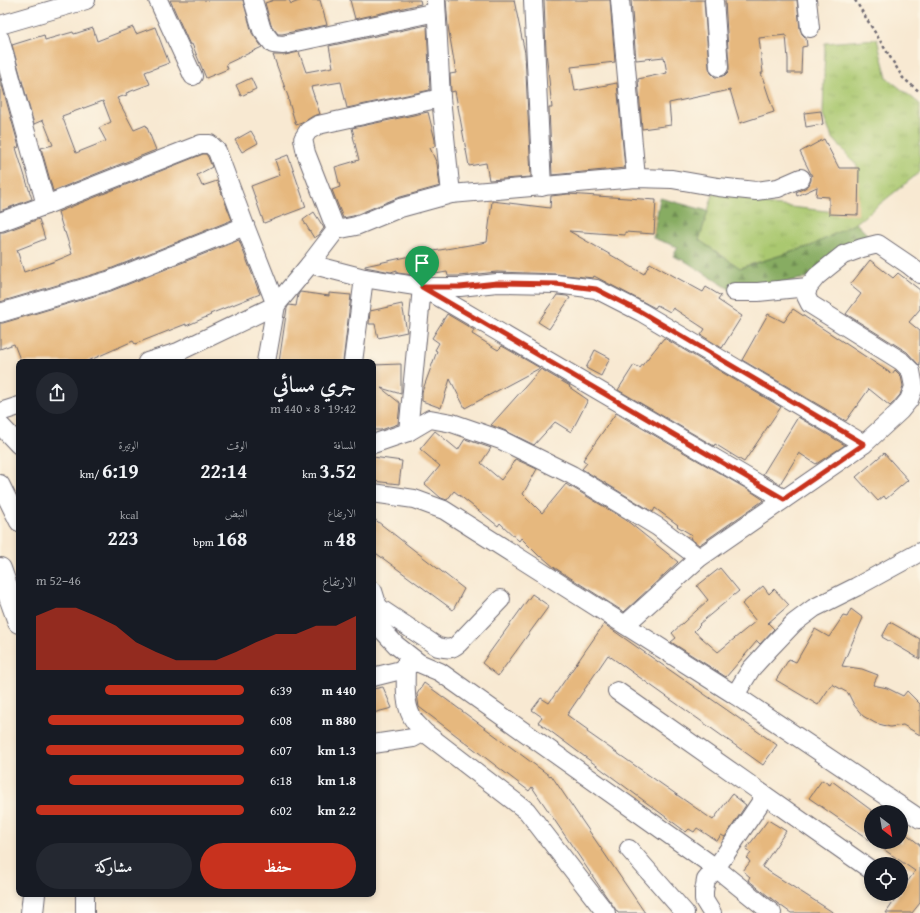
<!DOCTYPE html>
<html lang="ar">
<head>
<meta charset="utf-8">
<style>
  :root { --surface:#171b24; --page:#242831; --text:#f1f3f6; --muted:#9ea1a6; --accent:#c8321e }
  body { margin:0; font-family:"Gentium Book Plus",Amiri,serif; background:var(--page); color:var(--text); direction:rtl; height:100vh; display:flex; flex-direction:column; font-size:15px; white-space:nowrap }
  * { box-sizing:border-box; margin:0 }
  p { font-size:13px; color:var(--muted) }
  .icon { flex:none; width:22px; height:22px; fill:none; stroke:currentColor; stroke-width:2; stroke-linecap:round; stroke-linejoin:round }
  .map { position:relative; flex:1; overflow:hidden; direction:ltr }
  .drawer { position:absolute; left:16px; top:359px; width:360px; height:538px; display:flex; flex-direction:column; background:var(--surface); border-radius:8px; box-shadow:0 2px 6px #0003; direction:rtl }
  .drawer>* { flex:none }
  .needle { width:26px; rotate:149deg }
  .buttons { position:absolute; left:864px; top:805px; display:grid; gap:8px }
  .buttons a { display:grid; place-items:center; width:44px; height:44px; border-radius:50%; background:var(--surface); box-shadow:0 2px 6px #0003; font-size:20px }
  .pin { position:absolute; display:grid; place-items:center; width:34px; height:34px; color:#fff; margin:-41px -17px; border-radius:50% 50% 50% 0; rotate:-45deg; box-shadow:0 0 4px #0007 }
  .pin .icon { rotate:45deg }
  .round { display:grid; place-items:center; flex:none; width:42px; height:42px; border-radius:21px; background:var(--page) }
  .overview { display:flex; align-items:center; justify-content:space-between; height:68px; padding:0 20px }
  h1 { font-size:22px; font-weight:700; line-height:30px }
  .metrics { display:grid; grid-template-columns:repeat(3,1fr); gap:6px; height:68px; padding:4px 20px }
  .metrics div { display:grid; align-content:center }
  .metrics b { font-size:20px; font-weight:700 }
  .metrics small { font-size:11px; font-weight:400 }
  .metrics p { font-size:11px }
  .chart { height:112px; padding:8px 20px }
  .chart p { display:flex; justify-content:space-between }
  .chart svg { width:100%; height:72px; margin-top:4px; fill:var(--accent); opacity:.7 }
  .primary-button { display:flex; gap:8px; margin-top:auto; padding:8px 20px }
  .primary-button a { flex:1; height:46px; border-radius:24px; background:var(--accent); color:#fff; font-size:16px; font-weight:700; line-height:46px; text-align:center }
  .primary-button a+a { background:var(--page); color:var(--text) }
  ul { padding:0 20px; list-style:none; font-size:13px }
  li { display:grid; grid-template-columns:64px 48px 1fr; align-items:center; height:30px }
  li i { height:10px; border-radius:5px; background:var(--accent) }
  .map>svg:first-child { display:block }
  .grass { fill:url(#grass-tufts); stroke:#667555 }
  .forest { fill:url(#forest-firs); stroke:#54674e }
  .building { fill:#e6b87e; fill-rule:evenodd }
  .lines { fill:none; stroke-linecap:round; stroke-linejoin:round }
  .minor-casing { stroke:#6d6870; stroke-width:20 }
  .highway-casing { stroke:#6d6870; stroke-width:24 }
  .path { stroke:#6d6870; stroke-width:2.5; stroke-dasharray:3 3; stroke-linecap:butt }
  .minor { stroke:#fff; stroke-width:18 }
  .highway { stroke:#fff; stroke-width:22 }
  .route-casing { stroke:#fff; stroke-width:8 }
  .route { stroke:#c8321e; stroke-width:5 }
</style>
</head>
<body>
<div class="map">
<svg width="920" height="913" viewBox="0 0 920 913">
  <defs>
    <pattern id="grass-tufts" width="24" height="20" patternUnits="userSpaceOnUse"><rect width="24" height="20" fill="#aac86f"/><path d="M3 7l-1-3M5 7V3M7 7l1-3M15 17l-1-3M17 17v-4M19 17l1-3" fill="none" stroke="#92ac61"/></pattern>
    <pattern id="forest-firs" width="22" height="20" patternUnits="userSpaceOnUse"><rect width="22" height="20" fill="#87ac62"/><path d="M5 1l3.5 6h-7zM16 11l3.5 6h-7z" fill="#6e8c52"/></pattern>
  </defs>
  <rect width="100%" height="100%" fill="#fcf5e5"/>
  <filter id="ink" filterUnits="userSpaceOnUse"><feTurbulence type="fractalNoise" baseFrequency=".025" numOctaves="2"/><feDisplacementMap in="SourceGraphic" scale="8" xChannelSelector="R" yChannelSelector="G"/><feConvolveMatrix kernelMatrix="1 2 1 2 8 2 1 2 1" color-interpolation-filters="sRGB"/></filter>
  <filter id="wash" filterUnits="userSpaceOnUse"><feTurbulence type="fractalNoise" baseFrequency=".012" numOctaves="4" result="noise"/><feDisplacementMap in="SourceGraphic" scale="16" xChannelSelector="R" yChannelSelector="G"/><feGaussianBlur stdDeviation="0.9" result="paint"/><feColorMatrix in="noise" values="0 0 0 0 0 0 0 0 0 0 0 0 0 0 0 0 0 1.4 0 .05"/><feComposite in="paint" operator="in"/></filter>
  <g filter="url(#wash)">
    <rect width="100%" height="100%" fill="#f8e9d2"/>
    <!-- grass -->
    <polygon class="grass" points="877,39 887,78 920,104 920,172 856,223 811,246 740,268 699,240 714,191 772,205 854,214 857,166 832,137 823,116 825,43"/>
    <!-- forest -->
    <polygon class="forest" points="660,198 708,211 699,240 740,268 811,246 856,223 868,235 817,276 734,292 685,261 673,256 678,247 653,238"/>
    <g id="blocks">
      <!-- building -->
      <g class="building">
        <polygon points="170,0 243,0 252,33 262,47 226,64 228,69 206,78 192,44 190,45"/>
        <polygon points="274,0 289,0 291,4 302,0 320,0 327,25 282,34 278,34 271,25 265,3"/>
        <polygon points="350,0 420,0 421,4 355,19"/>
        <polygon points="446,0 514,0 525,53 531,177 489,180 486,163 469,166 455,91 451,92 450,74 456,73 448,26"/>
        <polygon points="544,0 610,0 615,62 571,67 575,91 617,83 625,168 552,175 549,108 552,108 546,51"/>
        <polygon points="631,0 704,0 709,68 711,73 715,77 719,77 725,75 729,71 729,67 725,0 797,0 800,29 802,34 806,38 807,46 802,47 801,73 788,73 788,59 786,35 759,38 763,73 761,73 774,112 740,123 730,90 669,103 671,125 642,129 638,79 667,73 664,57 636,60"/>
        <polygon points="427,25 430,90 347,108 341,82 311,87 320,114 313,116 302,123 296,125 288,99 289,99 273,55 285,55 299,52 306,72 333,67 329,46"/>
        <path d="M133,27L136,34L155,27L169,63L145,72L150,84L126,93L127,95L117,98L134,130L146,125L156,150L53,191L41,148L53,145L43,120L34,124L12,45L44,35L45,40L73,32L74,34L93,28L97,41ZM103,101L111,122L99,128L106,141L76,153L62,116Z"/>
        <polygon points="0,78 19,147 16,148 32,199 0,211"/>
        <polygon points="251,78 256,89 241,96 236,85"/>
        <polygon points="821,111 823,124 806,127 804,113"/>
        <polygon points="428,112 435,140 435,146 430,148 437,164 440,186 397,198 353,216 343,218 332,190 340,187 335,167 359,160 353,136 354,136 352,128"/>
        <polygon points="251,131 258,143 242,152 235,140"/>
        <polygon points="824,139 839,168 859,168 858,215 829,214 829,197 816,196 817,187 797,196 796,192 805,188 809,185 811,180 811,176 812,176 800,152"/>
        <polygon points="203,154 206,154 208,157 212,167 197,175 202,186 217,181 232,220 105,271 0,302 0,232 4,232 39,219 45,239 17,250 24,272 53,262 72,254 65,232 64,232 58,212"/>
        <polygon points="288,155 306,207 264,223 251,186 280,175 275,160"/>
        <polygon points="568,194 656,200 654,234 625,232 625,235 569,231 644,274 650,263 703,292 706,287 721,296 718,300 742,316 722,348 701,335 705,329 673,308 670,312 657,305 655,308 594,276 593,278 556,274 497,272 459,276 448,276 447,272 423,276 397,273 397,270 391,272 365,267 365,266 434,251 487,242 492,201 550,208 551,196"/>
        <polygon points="314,212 324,228 319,235 314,238 303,220"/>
        <polygon points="239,240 260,294 210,314 211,315 186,326 186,324 135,344 133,341 86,362 21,362 14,344 0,349 0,323 3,323 111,291"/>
        <polygon points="870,260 893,278 898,273 920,290 920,309 909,322 920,331 920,366 918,364 907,352 846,314 861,294 850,285"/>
        <polygon points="300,292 329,296 329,293 351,295 343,362 279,362 287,308 289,305 296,306 298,295"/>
        <polygon points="557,295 567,296 570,298 549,329 538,322"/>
        <polygon points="402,304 407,332 378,338 375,324 369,324 370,311"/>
        <polygon points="793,309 892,374 895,370 901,376 903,386 900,395 892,404 890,406 869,389 846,421 742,360 768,314 784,322"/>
        <polygon points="447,314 474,330 472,334 498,350 502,346 540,368 465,408 450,379 441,408 422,401 422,392 437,351 435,350 439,343 432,338"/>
        <polygon points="664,338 781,407 744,462 715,444 714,446 618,390 634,365 640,368"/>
        <polygon points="595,350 610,358 601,376 586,368"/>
        <polygon points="401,364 401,394 381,388 400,403 398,424 381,430 373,430 373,365"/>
        <polygon points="541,369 570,386 569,387 588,400 576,423 571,432 555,422 534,445 506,431 491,425"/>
        <polygon points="616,413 752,492 764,500 699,545 690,538 692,535 677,526 678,525 655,508 653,512 582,469 587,463 583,460"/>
        <polygon points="798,417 845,445 816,464 799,453 780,484 763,474"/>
        <polygon points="435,431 458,450 465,439 491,448 481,463 501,480 510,468 515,459 537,469 523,494 542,513 566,484 570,487 570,486 626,520 678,562 624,612 555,568 541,556 540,557 521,538 519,541 500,523 498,526 454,491 447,500 441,498 425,484 440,466 420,449"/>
        <polygon points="884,453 908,480 886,499 884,496 878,501 856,477"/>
        <polygon points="373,457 402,461 399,484 373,481"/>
        <polygon points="373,518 464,589 453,610 373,551"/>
        <polygon points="720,568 739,591 699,624 700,625 694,631 718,652 756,621 742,604 763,586 769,594 774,589 789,605 768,623 774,629 760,644 757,641 726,677 671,642 676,638 672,633 708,600 697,586"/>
        <polygon points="532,594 549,606 498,676 482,663"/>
        <polygon points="851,609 863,618 842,666 862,669 878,675 873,685 887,688 903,696 907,691 920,704 920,735 903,725 890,727 875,723 863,716 854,705 848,693 832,684 818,705 776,680 789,659 796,662 815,629 829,637 843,616 847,617"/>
        <polygon points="890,622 920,639 920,659 882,637"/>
        <polygon points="604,624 777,745 763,765 608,655 567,715 588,730 587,732 713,820 732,794 746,805 725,837 721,835 717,841 697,828 694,832 689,829 686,832 538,722 542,717 532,710 541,698 549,703"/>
        <polygon points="424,683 550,776 551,775 645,913 618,913 614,907 606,896 532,787 529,791 419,707 417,694"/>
        <polygon points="383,687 392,708 373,713 373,689"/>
        <polygon points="822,780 830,785 832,781 871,810 871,841 809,798"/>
        <polygon points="768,820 786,831 762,867 834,913 791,913 777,903 748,880 750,877 743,871 750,862 747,858 751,853 746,849"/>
        <polygon points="904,832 920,845 920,903 912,913 886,913 899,894 901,894 901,891 915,871 873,842 901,842 901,836"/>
      </g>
    </g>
  </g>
  <g filter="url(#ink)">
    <use href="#blocks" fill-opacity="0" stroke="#6d6870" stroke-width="1"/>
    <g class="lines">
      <defs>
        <g id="minor">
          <polyline points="158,0 193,76"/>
          <polyline points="253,0 262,30 273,44 283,45 436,12"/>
          <polyline points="533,0 542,187"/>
          <polyline points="620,0 636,178"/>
          <polyline points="714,0 719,67"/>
          <polyline points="807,0 810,28"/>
          <polyline points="436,1 441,98 451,194"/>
          <polyline points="0,25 86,0"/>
          <polyline points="0,39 46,205"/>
          <polyline points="0,222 46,205 201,144 210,144 217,151 245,226 276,305 266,362"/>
          <polyline points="336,230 306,153 303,139 308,131 318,125 441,98"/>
          <polyline points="310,264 364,278 353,362"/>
          <polyline points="364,278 422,287 460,287 497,283 556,284 596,289 641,312 864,444"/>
          <polyline points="734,292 758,292 808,287"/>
          <polyline points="0,313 108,281 245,226"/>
          <polyline points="147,362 178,352 276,305 310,264 336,230 356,226 400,208 451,194 636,178 672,179 718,187 756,191 778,188 801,178"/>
          <polyline points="0,412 19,406"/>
          <polyline points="0,425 19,445"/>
          <polyline points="408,432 422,287 784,499"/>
          <polyline points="373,444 408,432 430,419 452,423 501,440 572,475 658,527 699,558"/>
          <polyline points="0,484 19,522"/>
          <polyline points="373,493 414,499 444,510 735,695 920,819"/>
          <polyline points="373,591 378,607 378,616 383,631 396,645 419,663 440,672 716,868 772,913"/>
          <path d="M378,607L438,647C447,649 451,650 458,644L501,599"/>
          <polyline points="625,625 699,558 864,444 900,411 909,400 914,387 911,371 901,361 810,304 806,296 808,287 817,276 843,255 862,248 878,244 909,265 920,274"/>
          <path d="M406,664C406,683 403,706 415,722C418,725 421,728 424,732L527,811L606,913"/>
          <polyline points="373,677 401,670 406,664 414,663"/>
          <polyline points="617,691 871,870"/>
          <polyline points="735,695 751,669 771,647 794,623 814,608 856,587 920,552"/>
          <polyline points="373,744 413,738 424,732"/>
          <polyline points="629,849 685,913"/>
          <polyline points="85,894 85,913"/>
          <polyline points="712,913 704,900 704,891 706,880 716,868 765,796"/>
        </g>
        <g id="highway">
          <polyline points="0,569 19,622"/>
          <polyline points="32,913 34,894"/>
        </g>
      </defs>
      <!-- minor casing -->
      <use href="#minor" class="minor-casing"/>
      <!-- highway casing -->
      <use href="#highway" class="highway-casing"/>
      <!-- path -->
      <polyline class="path" points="855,0 903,78 920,92"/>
      <!-- minor -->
      <use href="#minor" class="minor"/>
      <!-- highway -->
      <use href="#highway" class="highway"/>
    </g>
  </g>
  <g class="lines" filter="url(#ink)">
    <defs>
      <polygon id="route" points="497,283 556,284 596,289 641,312 864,444 784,499 422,287 460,287"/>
    </defs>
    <!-- route casing -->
    <use href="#route" class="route-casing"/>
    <!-- route -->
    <use href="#route" class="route"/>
  </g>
</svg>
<div class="buttons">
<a><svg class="needle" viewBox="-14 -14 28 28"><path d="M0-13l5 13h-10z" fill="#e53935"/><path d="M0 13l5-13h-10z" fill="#9ea1a6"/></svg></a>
<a><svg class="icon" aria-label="locate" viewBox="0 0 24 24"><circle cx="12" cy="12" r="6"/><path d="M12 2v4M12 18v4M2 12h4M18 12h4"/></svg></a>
</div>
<div class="pin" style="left:422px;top:287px;background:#1e9e55"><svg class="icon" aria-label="arrive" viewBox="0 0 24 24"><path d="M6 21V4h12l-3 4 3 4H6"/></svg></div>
<section class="drawer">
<div class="overview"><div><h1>جري مسائي</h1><p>19:42 · 8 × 440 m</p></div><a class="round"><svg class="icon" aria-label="share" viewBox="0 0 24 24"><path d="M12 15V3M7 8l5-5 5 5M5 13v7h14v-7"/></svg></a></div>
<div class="metrics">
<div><p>المسافة</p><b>3.52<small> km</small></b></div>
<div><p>الوقت</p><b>22:14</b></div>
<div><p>الوتيرة</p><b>6:19<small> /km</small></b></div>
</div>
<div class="metrics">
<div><p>الارتفاع</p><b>48<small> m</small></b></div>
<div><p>النبض</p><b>168<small> bpm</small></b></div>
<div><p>kcal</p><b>223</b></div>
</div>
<div class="chart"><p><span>الارتفاع</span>46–52 m</p>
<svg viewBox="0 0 160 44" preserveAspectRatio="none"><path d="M0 44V11L10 6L20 6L30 11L40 17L50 27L60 33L70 38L80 38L90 38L100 33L110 27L120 22L130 22L140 17L150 17L160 11V44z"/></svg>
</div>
<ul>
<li><b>440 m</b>6:39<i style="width:67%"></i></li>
<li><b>880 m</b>6:08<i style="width:94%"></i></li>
<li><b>1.3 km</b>6:07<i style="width:95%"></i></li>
<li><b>1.8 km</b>6:18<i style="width:84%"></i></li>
<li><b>2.2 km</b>6:02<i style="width:100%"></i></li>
</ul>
<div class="primary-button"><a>حفظ</a><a>مشاركة</a></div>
</section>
</div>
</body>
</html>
